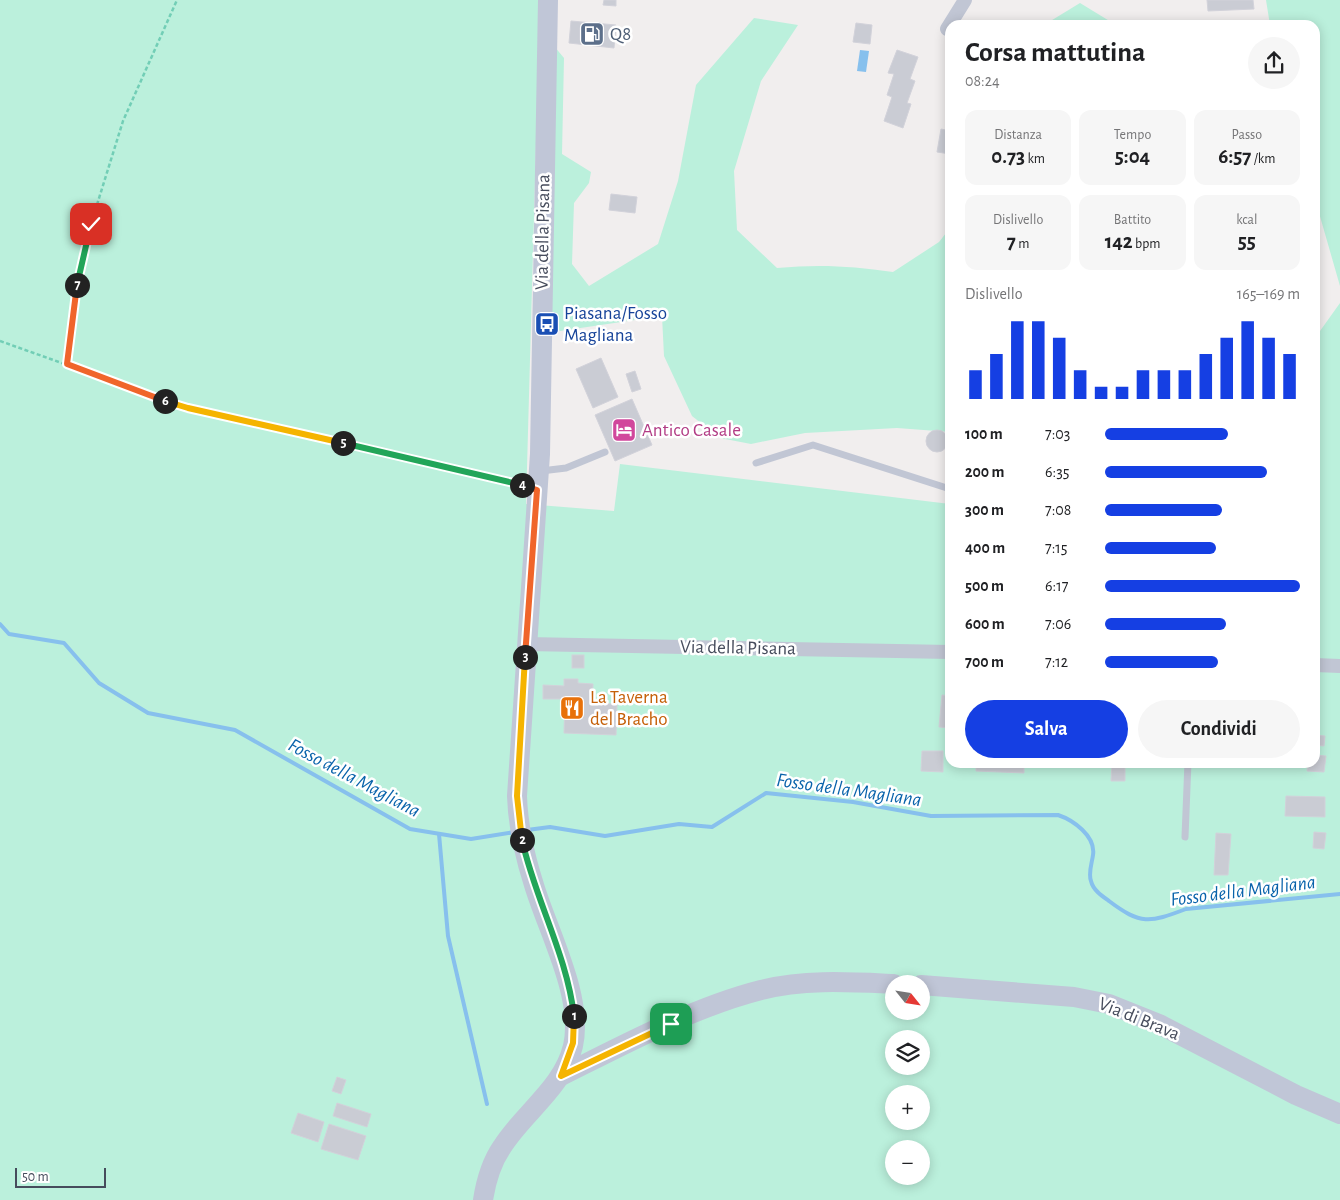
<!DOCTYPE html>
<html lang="it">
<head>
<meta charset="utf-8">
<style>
  :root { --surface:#fff; --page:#f6f6f6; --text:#202124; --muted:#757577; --accent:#153fe3 }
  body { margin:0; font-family:"Alegreya Sans",sans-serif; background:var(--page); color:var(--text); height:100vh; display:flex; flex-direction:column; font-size:19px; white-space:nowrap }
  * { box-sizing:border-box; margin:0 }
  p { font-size:16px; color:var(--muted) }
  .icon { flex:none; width:28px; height:28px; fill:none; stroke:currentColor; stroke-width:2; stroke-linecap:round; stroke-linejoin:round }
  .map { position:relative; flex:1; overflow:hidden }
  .drawer { position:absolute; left:945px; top:20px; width:375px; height:748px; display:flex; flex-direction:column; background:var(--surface); border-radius:15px; box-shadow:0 2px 12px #0003 }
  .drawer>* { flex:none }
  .needle { width:32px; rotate:120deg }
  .buttons { position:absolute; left:885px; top:975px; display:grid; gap:10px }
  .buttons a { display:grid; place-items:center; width:45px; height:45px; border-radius:50%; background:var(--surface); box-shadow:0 2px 12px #0003; font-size:25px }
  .scale { position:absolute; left:15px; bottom:12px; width:91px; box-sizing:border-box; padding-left:5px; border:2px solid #464c5c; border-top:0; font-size:14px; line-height:18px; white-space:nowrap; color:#464c5c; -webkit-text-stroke:4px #fff; paint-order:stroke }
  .pin { position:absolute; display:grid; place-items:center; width:42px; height:42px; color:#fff; margin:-21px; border-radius:10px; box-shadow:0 2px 8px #0006 }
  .km { position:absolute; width:25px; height:25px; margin:-12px; border-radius:50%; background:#222; color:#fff; font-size:14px; line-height:25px; text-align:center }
  .round { display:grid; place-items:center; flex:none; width:52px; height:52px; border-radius:26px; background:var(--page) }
  .summary { display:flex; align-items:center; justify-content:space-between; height:85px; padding:0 20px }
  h1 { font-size:28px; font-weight:700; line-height:38px }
  .figures { display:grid; grid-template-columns:repeat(3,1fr); gap:8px; height:85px; padding:5px 20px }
  .figures div { display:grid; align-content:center; border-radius:12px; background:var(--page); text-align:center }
  .figures b { font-size:21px; font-weight:700 }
  .figures small { font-size:14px; font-weight:400 }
  .figures p { font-size:14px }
  .chart { height:140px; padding:10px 20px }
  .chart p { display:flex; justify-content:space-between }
  .chart svg { width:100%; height:90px; margin-top:5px; stroke:var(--accent); stroke-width:6 }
  .button { display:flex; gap:10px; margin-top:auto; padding:10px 20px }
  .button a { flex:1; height:58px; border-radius:30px; background:var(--accent); color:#fff; font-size:20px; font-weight:700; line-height:58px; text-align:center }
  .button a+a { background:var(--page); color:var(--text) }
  ul { padding:0 20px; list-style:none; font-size:16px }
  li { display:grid; grid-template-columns:80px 60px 1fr; align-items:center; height:38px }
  li i { height:12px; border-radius:6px; background:var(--accent) }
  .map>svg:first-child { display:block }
  .green { fill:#bbf0dc; fill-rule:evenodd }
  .water { fill:#87c0ed }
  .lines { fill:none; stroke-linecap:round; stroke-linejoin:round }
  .stream { stroke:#87c0ed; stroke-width:4 }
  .building { fill:#caccd4; stroke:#d2d2da }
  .path { stroke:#72ceb6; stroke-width:2.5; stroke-dasharray:4 2.5; stroke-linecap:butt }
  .lane { stroke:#c1c6d4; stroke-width:7 }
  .street { stroke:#c1c6d4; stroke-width:14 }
  .secondary { stroke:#c0c6d7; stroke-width:20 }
  .split-1-casing { stroke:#fff; stroke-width:10 }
  .split-2-casing { stroke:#fff; stroke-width:10 }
  .split-3-casing { stroke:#fff; stroke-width:10 }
  .split-4-casing { stroke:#fff; stroke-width:10 }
  .split-5-casing { stroke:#fff; stroke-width:10 }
  .split-6-casing { stroke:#fff; stroke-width:10 }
  .split-7-casing { stroke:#fff; stroke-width:10 }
  .split-8-casing { stroke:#fff; stroke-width:10 }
  .split-1 { stroke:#f5b400; stroke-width:6 }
  .split-2 { stroke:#22a559; stroke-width:6 }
  .split-3 { stroke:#f5b400; stroke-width:6 }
  .split-4 { stroke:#f0652b; stroke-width:6 }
  .split-5 { stroke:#22a559; stroke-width:6 }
  .split-6 { stroke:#f5b400; stroke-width:6 }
  .split-7 { stroke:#f0652b; stroke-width:6 }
  .split-8 { stroke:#22a559; stroke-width:6 }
  .labels { text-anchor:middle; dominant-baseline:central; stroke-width:5; stroke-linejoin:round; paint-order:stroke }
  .service-label { font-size:19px; fill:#4e5e75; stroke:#fff; text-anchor:start }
  .street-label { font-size:19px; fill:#464c5c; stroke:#fff }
  .transit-label { font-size:19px; fill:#164399; stroke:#fff; text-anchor:start }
  .hotel-label { font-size:19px; fill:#b23c85; stroke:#fff; text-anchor:start }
  .food-label { font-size:19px; fill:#c56008; stroke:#fff; text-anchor:start }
  .water-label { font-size:20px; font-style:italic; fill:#0963ab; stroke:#fff }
</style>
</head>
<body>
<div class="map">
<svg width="1340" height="1200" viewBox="0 0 1340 1200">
  <rect width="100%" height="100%" fill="#f1eeee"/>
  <!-- green -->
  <g class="green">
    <path d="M0,0H540L526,504L614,511L620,464L950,504V762H1315V338L1340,303V1200H0ZM894,984H921V1011H894ZM894,1039H921V1066H894ZM894,1094H921V1121H894ZM894,1149H921V1176H894Z"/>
    <polygon points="1266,0 1340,0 1340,286 1315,199 1315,25 1270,25"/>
    <polygon points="1080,3 1116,25 1044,25"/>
    <path d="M754,18L798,25L761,81L734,171L737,230L777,268C819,264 852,266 893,272L939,242L950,228V432L897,428L805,433L751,444L720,438L692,416L664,356L662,316L560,331L550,323L554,46L564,58L562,154L591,172L589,183L574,203L572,264L589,286L658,244L678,181L696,85Z"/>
  </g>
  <!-- water -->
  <polygon class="water" points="860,50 869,51 866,72 857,71"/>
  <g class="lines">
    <!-- stream -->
    <g class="stream">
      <polyline points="0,624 9,634 64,643 99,683 148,713 235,730 410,829 471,839 515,832"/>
      <path d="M527,830L550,827L605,836L679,824L712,827L766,793L853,802L931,816L1058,815C1073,820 1096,836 1093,855C1092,863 1088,873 1091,881C1093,890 1102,896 1109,901C1141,925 1149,923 1186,909L1340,894"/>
      <polyline points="439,834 448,936 487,1104"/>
    </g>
  </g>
  <!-- building -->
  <g class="building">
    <polygon points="604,0 616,0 616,6 603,5"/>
    <polygon points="1207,0 1253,0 1254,9 1208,11"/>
    <polygon points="571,21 616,25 614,48 569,43"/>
    <polygon points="856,23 872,25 870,44 853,42"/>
    <polygon points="897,50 918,57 910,79 915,81 907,103 911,104 903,128 884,121 892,97 887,95 894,74 888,73"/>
    <polygon points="941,129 950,131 950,154 937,152"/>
    <polygon points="611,194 637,197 635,213 609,210"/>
    <polygon points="601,358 618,397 593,408 576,369"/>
    <polygon points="635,371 641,389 632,392 626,374"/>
    <polygon points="632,399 652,445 615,461 595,415"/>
    <circle cx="937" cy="441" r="11"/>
    <rect x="572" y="655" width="12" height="13"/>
    <polygon points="564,679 578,679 578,683 593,684 592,703 617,704 616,735 564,733 565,699 543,699 543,685 564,686"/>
    <polygon points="942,695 950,696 950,728 939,727"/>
    <polygon points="1315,735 1325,736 1324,746 1315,745"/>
    <polygon points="922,751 943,751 943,772 921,771"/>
    <polygon points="1315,755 1326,756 1324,772 1307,771 1308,762 1315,762"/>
    <polygon points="976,762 1024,762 1024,773 976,771"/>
    <polygon points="1112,762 1125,762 1125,781 1111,781"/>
    <polygon points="1286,796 1325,797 1325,817 1285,816"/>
    <polygon points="1314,832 1326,833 1324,849 1313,848"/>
    <polygon points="1216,833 1231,834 1228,875 1214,875"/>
    <polygon points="337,1077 346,1080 341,1094 332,1091"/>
    <polygon points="337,1103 371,1114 367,1127 333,1116"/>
    <polygon points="298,1113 324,1122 318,1142 291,1133"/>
    <polygon points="329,1124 366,1136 358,1160 321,1149"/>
  </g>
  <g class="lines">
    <!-- path -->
    <g class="path">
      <polyline points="0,341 188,408 522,485"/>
      <polyline points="67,364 73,301 91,224 123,121 177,0"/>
    </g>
    <!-- lane -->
    <g class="lane">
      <polyline points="756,463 813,445 950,489"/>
      <polyline points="541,471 566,468 605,452"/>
      <polyline points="1185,837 1188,762"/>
    </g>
    <!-- street -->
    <g class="street">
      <polyline points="947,29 965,0"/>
      <polyline points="526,644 950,652"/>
      <polyline points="1315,665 1340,666"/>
    </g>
    <!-- secondary -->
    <g class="secondary">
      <polyline points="921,985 1074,997 1109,1004 1159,1024 1296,1095 1340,1114"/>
      <path d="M561,1076C623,1045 694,1007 761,990C804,979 850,982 894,984"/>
      <path d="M483,1200C486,1181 491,1163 502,1147C524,1112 563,1088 573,1046C584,997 548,932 534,885C525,857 518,826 517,796L540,454L548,0"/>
    </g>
  </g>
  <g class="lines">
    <defs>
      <polyline id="split-1" points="574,1016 573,1043 561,1076 671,1024"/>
      <path id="split-2" d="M522,840C535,899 567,955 574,1016"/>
      <polyline id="split-3" points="522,840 517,796 525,657"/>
      <polyline id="split-4" points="522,485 537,490 525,657"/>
      <polyline id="split-5" points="343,443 522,485"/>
      <polyline id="split-6" points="165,401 188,408 343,443"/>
      <polyline id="split-7" points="77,285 67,364 165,401"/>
      <polyline id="split-8" points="77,285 91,224"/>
    </defs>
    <!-- split-1 casing -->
    <use href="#split-1" class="split-1-casing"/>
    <!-- split-2 casing -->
    <use href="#split-2" class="split-2-casing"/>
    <!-- split-3 casing -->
    <use href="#split-3" class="split-3-casing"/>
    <!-- split-4 casing -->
    <use href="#split-4" class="split-4-casing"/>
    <!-- split-5 casing -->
    <use href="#split-5" class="split-5-casing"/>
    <!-- split-6 casing -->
    <use href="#split-6" class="split-6-casing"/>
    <!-- split-7 casing -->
    <use href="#split-7" class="split-7-casing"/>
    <!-- split-8 casing -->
    <use href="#split-8" class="split-8-casing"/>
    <!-- split-1 -->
    <use href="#split-1" class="split-1"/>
    <!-- split-2 -->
    <use href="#split-2" class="split-2"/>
    <!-- split-3 -->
    <use href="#split-3" class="split-3"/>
    <!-- split-4 -->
    <use href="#split-4" class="split-4"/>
    <!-- split-5 -->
    <use href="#split-5" class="split-5"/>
    <!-- split-6 -->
    <use href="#split-6" class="split-6"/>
    <!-- split-7 -->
    <use href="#split-7" class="split-7"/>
    <!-- split-8 -->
    <use href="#split-8" class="split-8"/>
  </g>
  <!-- icons -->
  <defs>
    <symbol id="fuel-square" viewBox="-11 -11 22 22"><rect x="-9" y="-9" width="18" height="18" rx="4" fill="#5c6f8a" stroke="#fff"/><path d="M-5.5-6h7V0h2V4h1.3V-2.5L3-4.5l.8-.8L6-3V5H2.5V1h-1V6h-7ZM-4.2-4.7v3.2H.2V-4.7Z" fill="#fff"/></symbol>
    <symbol id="bus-square" viewBox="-11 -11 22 22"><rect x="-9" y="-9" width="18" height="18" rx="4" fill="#1a4fb4" stroke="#fff"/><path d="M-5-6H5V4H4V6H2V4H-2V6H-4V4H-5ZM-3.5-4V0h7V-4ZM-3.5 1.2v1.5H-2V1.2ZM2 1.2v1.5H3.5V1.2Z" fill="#fff"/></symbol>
    <symbol id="hotel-square" viewBox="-11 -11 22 22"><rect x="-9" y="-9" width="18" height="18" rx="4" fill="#d1479c" stroke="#fff"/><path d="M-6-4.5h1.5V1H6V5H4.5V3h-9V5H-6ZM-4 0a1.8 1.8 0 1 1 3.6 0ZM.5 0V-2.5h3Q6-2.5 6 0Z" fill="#fff"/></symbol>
    <symbol id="restaurant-square" viewBox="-11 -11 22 22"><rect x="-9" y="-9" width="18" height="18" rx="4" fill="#e8710a" stroke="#fff"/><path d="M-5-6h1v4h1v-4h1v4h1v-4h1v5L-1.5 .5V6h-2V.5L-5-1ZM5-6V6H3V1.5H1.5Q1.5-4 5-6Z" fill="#fff"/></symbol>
  </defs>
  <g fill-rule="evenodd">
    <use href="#fuel-square" x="578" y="20" width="28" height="28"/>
    <use href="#bus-square" x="533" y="310" width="28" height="28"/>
    <use href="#hotel-square" x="610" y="416" width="28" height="28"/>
    <use href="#restaurant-square" x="558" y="694" width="28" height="28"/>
  </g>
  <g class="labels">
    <!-- service labels -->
    <g class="service-label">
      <text x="610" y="34">Q8</text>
    </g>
    <!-- street labels -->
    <g class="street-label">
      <text transform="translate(543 232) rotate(-89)">Via della Pisana</text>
      <text transform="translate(738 648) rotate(1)">Via della Pisana</text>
      <text transform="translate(1139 1019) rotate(22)">Via di Brava</text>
    </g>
    <!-- transit labels -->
    <g class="transit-label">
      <text x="564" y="313">Piasana/Fosso<tspan x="564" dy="22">Magliana</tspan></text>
    </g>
    <!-- hotel labels -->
    <g class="hotel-label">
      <text x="642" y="430">Antico Casale</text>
    </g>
    <!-- food labels -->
    <g class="food-label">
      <text x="590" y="697">La Taverna<tspan x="590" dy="22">del Bracho</tspan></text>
    </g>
    <!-- water labels -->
    <g class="water-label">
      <text transform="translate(354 778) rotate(28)">Fosso della Magliana</text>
      <text transform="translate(849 790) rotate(8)">Fosso della Magliana</text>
      <text transform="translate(1243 891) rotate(-7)">Fosso della Magliana</text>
    </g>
  </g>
</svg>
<div class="buttons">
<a><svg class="needle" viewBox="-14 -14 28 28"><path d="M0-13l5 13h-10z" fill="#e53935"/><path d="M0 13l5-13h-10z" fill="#757577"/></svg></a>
<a><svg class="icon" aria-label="layers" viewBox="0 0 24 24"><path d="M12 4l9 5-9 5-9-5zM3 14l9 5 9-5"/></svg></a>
<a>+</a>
<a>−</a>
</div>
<div class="scale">50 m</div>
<div class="pin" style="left:671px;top:1024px;background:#1e9e55"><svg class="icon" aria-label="arrive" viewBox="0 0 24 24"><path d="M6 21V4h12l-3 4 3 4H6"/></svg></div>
<div class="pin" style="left:91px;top:224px;background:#d93025"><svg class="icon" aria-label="check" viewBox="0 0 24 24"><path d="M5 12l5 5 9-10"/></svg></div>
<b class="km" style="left:574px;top:1016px">1</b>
<b class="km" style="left:522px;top:840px">2</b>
<b class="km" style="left:525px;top:657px">3</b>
<b class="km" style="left:522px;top:485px">4</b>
<b class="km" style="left:343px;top:443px">5</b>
<b class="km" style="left:165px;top:401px">6</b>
<b class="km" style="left:77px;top:285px">7</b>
<section class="drawer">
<div class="summary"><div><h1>Corsa mattutina</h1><p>08:24</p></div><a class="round"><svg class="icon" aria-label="share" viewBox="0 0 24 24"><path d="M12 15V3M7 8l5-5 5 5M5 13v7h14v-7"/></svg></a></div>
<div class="figures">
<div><p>Distanza</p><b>0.73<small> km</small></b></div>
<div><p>Tempo</p><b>5:04</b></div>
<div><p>Passo</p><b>6:57<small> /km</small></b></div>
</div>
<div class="figures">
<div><p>Dislivello</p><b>7<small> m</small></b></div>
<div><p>Battito</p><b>142<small> bpm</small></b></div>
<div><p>kcal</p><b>55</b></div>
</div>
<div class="chart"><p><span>Dislivello</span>165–169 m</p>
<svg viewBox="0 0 160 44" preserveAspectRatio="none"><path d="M5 44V30M15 44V22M25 44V6M35 44V6M45 44V14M55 44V30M65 44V38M75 44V38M85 44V30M95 44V30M105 44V30M115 44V22M125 44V14M135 44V6M145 44V14M155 44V22"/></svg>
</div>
<ul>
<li><b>100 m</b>7:03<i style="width:63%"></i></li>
<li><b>200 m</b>6:35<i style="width:83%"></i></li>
<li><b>300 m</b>7:08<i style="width:60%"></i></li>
<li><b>400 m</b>7:15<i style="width:57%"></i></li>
<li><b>500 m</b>6:17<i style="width:100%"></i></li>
<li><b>600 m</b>7:06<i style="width:62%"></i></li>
<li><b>700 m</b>7:12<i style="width:58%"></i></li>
</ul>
<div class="button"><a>Salva</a><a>Condividi</a></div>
</section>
</div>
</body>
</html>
